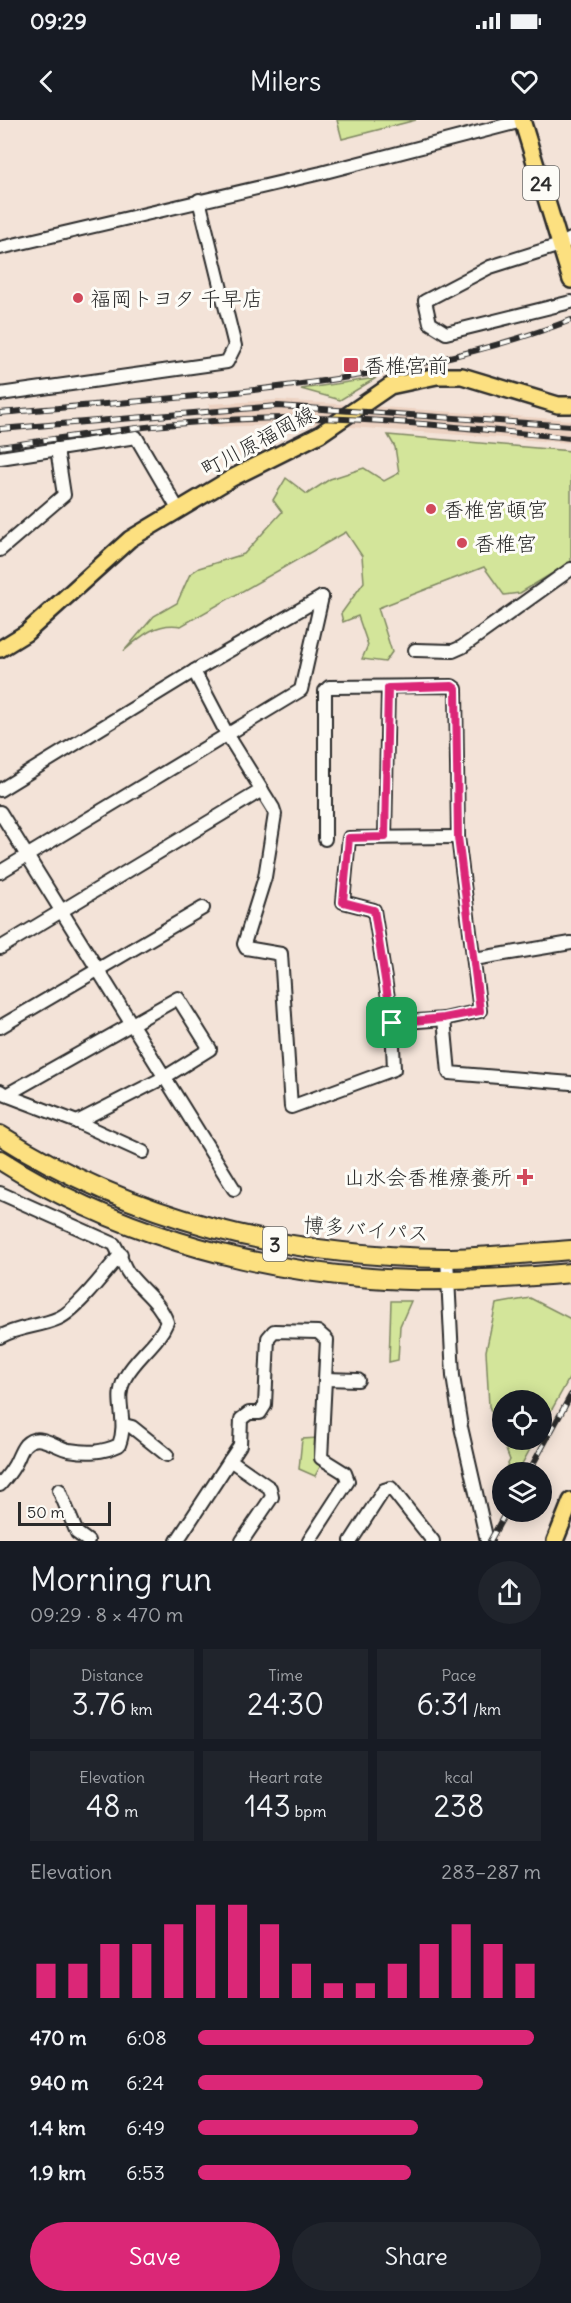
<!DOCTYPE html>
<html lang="en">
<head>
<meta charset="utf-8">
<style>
  :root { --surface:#171b24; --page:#20242c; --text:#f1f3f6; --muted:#9ea1a6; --accent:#db2777 }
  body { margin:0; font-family:Delius,"Klee One",sans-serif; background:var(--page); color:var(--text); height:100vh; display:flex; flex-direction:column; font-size:22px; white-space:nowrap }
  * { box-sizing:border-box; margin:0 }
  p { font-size:20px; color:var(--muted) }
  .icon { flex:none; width:33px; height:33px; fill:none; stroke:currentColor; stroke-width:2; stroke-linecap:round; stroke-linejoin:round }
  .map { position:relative; height:1421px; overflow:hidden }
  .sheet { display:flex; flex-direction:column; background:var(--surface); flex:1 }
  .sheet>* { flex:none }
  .buttons { position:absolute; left:492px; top:1270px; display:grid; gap:12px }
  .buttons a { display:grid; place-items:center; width:60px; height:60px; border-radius:50%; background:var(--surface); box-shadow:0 3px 15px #0003; font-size:30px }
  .scale { position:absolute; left:18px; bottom:15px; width:93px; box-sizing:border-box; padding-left:6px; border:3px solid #2b2b2b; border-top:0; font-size:16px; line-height:21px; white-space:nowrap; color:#2b2b2b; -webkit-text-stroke:4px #fdfcf7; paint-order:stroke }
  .pin { position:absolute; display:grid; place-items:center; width:51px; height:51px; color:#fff; margin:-26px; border-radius:12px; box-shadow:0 3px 9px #0006 }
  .round { display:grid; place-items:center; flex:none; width:63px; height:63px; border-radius:32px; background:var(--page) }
  .overview { display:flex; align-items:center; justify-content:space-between; height:102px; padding:0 30px }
  h1 { font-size:33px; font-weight:600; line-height:45px }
  .metrics { display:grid; grid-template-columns:repeat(3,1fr); gap:9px; height:102px; padding:6px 30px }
  .metrics div { display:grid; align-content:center; border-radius:0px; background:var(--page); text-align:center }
  .metrics b { font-size:30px; font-weight:600 }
  .metrics small { font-size:16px; font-weight:400 }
  .metrics p { font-size:16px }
  .chart { height:168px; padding:12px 30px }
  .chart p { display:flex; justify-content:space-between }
  .chart svg { width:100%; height:108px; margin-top:6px; stroke:var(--accent); stroke-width:6 }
  .button { display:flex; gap:12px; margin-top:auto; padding:12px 30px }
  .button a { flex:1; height:69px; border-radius:36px; background:var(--accent); color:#fff; font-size:24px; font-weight:600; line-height:69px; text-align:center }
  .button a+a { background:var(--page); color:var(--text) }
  ul { padding:0 30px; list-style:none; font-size:20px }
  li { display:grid; grid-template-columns:96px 72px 1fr; align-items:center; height:45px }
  li i { height:15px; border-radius:8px; background:var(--accent) }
  .status { display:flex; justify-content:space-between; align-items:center; height:42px; padding:0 30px; background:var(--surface); direction:ltr }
  .status svg { height:16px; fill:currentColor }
  header { display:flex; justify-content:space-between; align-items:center; height:78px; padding:0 30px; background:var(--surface); font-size:27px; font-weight:600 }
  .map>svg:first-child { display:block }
  .built { fill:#ecd2c2 }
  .green { fill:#d3e59a; stroke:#7f8862; stroke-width:1.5 }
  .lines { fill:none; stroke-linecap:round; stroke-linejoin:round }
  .minor-casing { stroke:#2b2b2b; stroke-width:16 }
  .major-casing { stroke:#2b2b2b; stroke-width:20 }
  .highway-casing { stroke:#2b2b2b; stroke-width:22 }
  .minor { stroke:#fdfcf7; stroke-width:12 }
  .major { stroke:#fce080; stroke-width:15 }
  .highway { stroke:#fce080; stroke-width:18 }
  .rail-casing { stroke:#2b2b2b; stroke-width:6 }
  .rail { stroke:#fdfcf7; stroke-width:4; stroke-dasharray:11; stroke-linecap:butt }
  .route-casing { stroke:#fff; stroke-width:12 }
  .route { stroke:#db2777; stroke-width:8 }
  .poi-dot { fill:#d1495b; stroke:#fdfcf7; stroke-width:2 }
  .labels { text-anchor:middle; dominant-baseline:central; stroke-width:6; stroke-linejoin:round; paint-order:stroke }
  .shield { fill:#fdfcf7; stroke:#6a6a68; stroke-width:1.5 }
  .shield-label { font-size:20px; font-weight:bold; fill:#2b2b2b }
  .poi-label { font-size:21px; fill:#2b2b2b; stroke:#fdfcf7; text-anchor:start }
  .street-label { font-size:21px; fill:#2b2b2b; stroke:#fdfcf7 }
</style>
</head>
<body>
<div class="status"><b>09:29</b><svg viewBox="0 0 49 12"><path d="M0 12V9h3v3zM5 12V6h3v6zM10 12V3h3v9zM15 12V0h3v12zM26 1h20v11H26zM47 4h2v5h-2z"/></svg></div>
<header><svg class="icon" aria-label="back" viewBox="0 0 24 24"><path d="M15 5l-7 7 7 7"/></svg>Milers<svg class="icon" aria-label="heart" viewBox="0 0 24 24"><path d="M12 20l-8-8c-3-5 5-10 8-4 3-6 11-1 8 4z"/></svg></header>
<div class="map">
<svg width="571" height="1421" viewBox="0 0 571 1421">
  <rect width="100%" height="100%" fill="#f3e3d8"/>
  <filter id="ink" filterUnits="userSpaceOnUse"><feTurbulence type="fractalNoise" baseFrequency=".0167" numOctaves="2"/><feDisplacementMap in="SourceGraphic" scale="12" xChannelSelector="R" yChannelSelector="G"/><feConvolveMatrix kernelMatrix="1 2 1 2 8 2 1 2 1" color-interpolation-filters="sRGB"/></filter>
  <g filter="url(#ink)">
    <!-- built -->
    <polygon class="built" points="278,280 571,300 571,323 308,304 211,307 209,284"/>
    <!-- green -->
    <g class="green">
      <polygon points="337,0 416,0 342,19"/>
      <polygon points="376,258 340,280 301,269"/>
      <path d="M388,315L571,331V442L520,473L504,475L484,447L378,488L392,532L385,542L362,539L368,525L358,496L343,502L341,494L364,462L362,436L346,412L181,506C157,502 142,515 124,531L154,496L177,483L190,454L199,448L244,434L282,392L273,380L286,358L307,374L330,359L364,348L384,361L399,353L395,327Z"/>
      <polygon points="530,1178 571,1199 571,1255 542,1307 542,1281 502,1281 502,1320 535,1320 517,1353 503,1353 510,1340 489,1286 486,1231 496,1184"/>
      <polygon points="391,1181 411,1181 400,1206 398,1240 389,1242"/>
      <polygon points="318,1318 321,1345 315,1356 299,1349 302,1319"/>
    </g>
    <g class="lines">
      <defs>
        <g id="minor">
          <polyline points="571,119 560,125 490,147 425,181 430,203 446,213 571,182"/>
          <polyline points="0,128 321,53 522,1"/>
          <polyline points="0,274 227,242 235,226 199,80"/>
          <polyline points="0,338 136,317 178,389"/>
          <polyline points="0,430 64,375 57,329"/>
          <polyline points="415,530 453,531 462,527 571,449"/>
          <polyline points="194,551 227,614 273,688 275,694 265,757 244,824 246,828 281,834 291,987 394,949 392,903 374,790 343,782 349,718 458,717"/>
          <polyline points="0,670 194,551 322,477"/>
          <polyline points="0,692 234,1069"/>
          <polyline points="385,717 388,568"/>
          <polyline points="325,719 325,571 329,567 452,566 456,569 458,717 480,891 444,899 392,903"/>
          <polyline points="0,752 301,570 322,477"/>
          <polyline points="0,828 262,670"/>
          <polyline points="474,839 571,823"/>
          <polyline points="444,899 449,953 571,963"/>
          <polyline points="0,907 203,788"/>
          <polyline points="0,971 6,975 77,1002 165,957 210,929 178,878 6,975"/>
          <polyline points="77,1002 143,1032"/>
          <path d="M0,1073L114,1124C120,1133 122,1145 129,1154C142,1171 160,1182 167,1202C158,1224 136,1237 125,1258C113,1281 129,1299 119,1325C102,1333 87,1333 69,1330C54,1327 39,1311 25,1325C20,1331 18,1340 14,1346C10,1353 5,1359 0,1365"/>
          <polyline points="447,1138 453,1256 461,1307 487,1421"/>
          <path d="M0,1217C18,1206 40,1207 59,1198C77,1190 107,1150 121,1134"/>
          <polyline points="326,1259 358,1260"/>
          <polyline points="124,1305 132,1307 167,1335"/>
          <polyline points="230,1340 270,1368 272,1377 242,1421"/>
          <polyline points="59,1370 77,1413 88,1421"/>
          <polyline points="177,1421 240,1325 241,1299 249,1293 260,1293 265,1285 268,1218 274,1211 318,1212 327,1220 321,1338 345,1353 348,1361 309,1421"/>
          <polyline points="351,1421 384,1370 391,1368 433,1421"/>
        </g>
        <g id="major">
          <polyline points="522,0 571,160"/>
          <polyline points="0,529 26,513 130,419 232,358 320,314 390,266 437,256 462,256 558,285 571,285"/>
          <polyline points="555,1421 571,1381"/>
        </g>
        <g id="highway">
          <path d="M0,1015C136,1101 285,1136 444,1138C486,1138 529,1133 571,1130"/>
          <path d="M0,1040C108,1109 243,1149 371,1158C437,1163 504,1159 571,1153"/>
        </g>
      </defs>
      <!-- minor casing -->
      <use href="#minor" class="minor-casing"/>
      <!-- major casing -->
      <use href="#major" class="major-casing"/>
      <!-- highway casing -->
      <use href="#highway" class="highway-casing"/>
      <!-- minor -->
      <use href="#minor" class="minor"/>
      <!-- major -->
      <use href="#major" class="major"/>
      <!-- highway -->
      <use href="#highway" class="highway"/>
      <defs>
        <g id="rail">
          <path d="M0,293C188,276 394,268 571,200"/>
          <polyline points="0,309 278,286 571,306"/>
          <path d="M0,327C102,311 204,297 308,298C395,299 484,310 571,318"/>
          <polyline points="528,1353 571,1275"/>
          <polyline points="490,1421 506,1392"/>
        </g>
      </defs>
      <!-- rail casing -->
      <use href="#rail" class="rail-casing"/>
      <!-- rail -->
      <use href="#rail" class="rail"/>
    </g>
  </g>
  <g class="lines" filter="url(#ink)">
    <defs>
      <polygon id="route" points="452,566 456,569 458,717 480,891 444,898 392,903 374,790 343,782 349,718 385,717 388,568"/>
    </defs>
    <!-- route casing -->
    <use href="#route" class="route-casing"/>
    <!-- route -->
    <use href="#route" class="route"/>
  </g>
  <!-- markers -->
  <g class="poi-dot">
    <circle cx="78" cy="178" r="6"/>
    <rect x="343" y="237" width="16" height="16" rx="3"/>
    <circle cx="431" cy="389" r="6"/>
    <circle cx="462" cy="423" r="6"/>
    <path d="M522 1048h6v6h6v6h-6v6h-6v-6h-6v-6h6z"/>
  </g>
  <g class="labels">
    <!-- shield labels -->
    <g class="shield">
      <rect x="523" y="46" width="36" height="34" rx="4.5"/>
      <rect x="263" y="1107" width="24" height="34" rx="4.5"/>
    </g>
    <g class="shield-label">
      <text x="541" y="63">24</text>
      <text x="275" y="1124">3</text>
    </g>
    <!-- poi labels -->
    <g class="poi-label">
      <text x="90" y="178">福岡トヨタ 千早店</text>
      <text x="364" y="245">香椎宮前</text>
      <text x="443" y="389">香椎宮頓宮</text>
      <text x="474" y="423">香椎宮</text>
      <text x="512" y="1057" text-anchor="end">山水会香椎療養所</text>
    </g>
    <!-- street labels -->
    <g class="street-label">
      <text transform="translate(258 321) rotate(-28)">町川原福岡線</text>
      <text transform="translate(366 1109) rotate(4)">博多バイパス</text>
    </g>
  </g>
</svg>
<div class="buttons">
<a><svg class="icon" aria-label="locate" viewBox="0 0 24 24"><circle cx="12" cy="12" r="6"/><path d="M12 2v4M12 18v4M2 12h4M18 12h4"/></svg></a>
<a><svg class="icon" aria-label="layers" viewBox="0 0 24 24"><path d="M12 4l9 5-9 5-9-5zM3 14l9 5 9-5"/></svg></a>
</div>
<div class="scale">50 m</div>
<div class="pin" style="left:392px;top:903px;background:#1e9e55"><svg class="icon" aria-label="arrive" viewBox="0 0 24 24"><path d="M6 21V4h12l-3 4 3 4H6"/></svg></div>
</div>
<section class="sheet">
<div class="overview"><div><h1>Morning run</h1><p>09:29 · 8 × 470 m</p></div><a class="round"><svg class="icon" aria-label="share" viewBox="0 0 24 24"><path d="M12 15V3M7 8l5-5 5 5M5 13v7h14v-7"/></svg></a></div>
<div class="metrics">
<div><p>Distance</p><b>3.76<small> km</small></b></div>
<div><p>Time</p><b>24:30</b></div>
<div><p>Pace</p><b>6:31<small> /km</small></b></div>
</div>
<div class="metrics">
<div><p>Elevation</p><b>48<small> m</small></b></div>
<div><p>Heart rate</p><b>143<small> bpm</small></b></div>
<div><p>kcal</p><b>238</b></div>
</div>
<div class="chart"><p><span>Elevation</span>283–287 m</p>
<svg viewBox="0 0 160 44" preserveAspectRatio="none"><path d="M5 44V30M15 44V30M25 44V22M35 44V22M45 44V14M55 44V6M65 44V6M75 44V14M85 44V30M95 44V38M105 44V38M115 44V30M125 44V22M135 44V14M145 44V22M155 44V30"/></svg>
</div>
<ul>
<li><b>470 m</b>6:08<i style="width:98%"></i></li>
<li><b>940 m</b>6:24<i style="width:83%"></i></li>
<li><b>1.4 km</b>6:49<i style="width:64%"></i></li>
<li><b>1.9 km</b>6:53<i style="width:62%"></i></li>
</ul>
<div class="button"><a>Save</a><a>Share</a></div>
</section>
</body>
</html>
